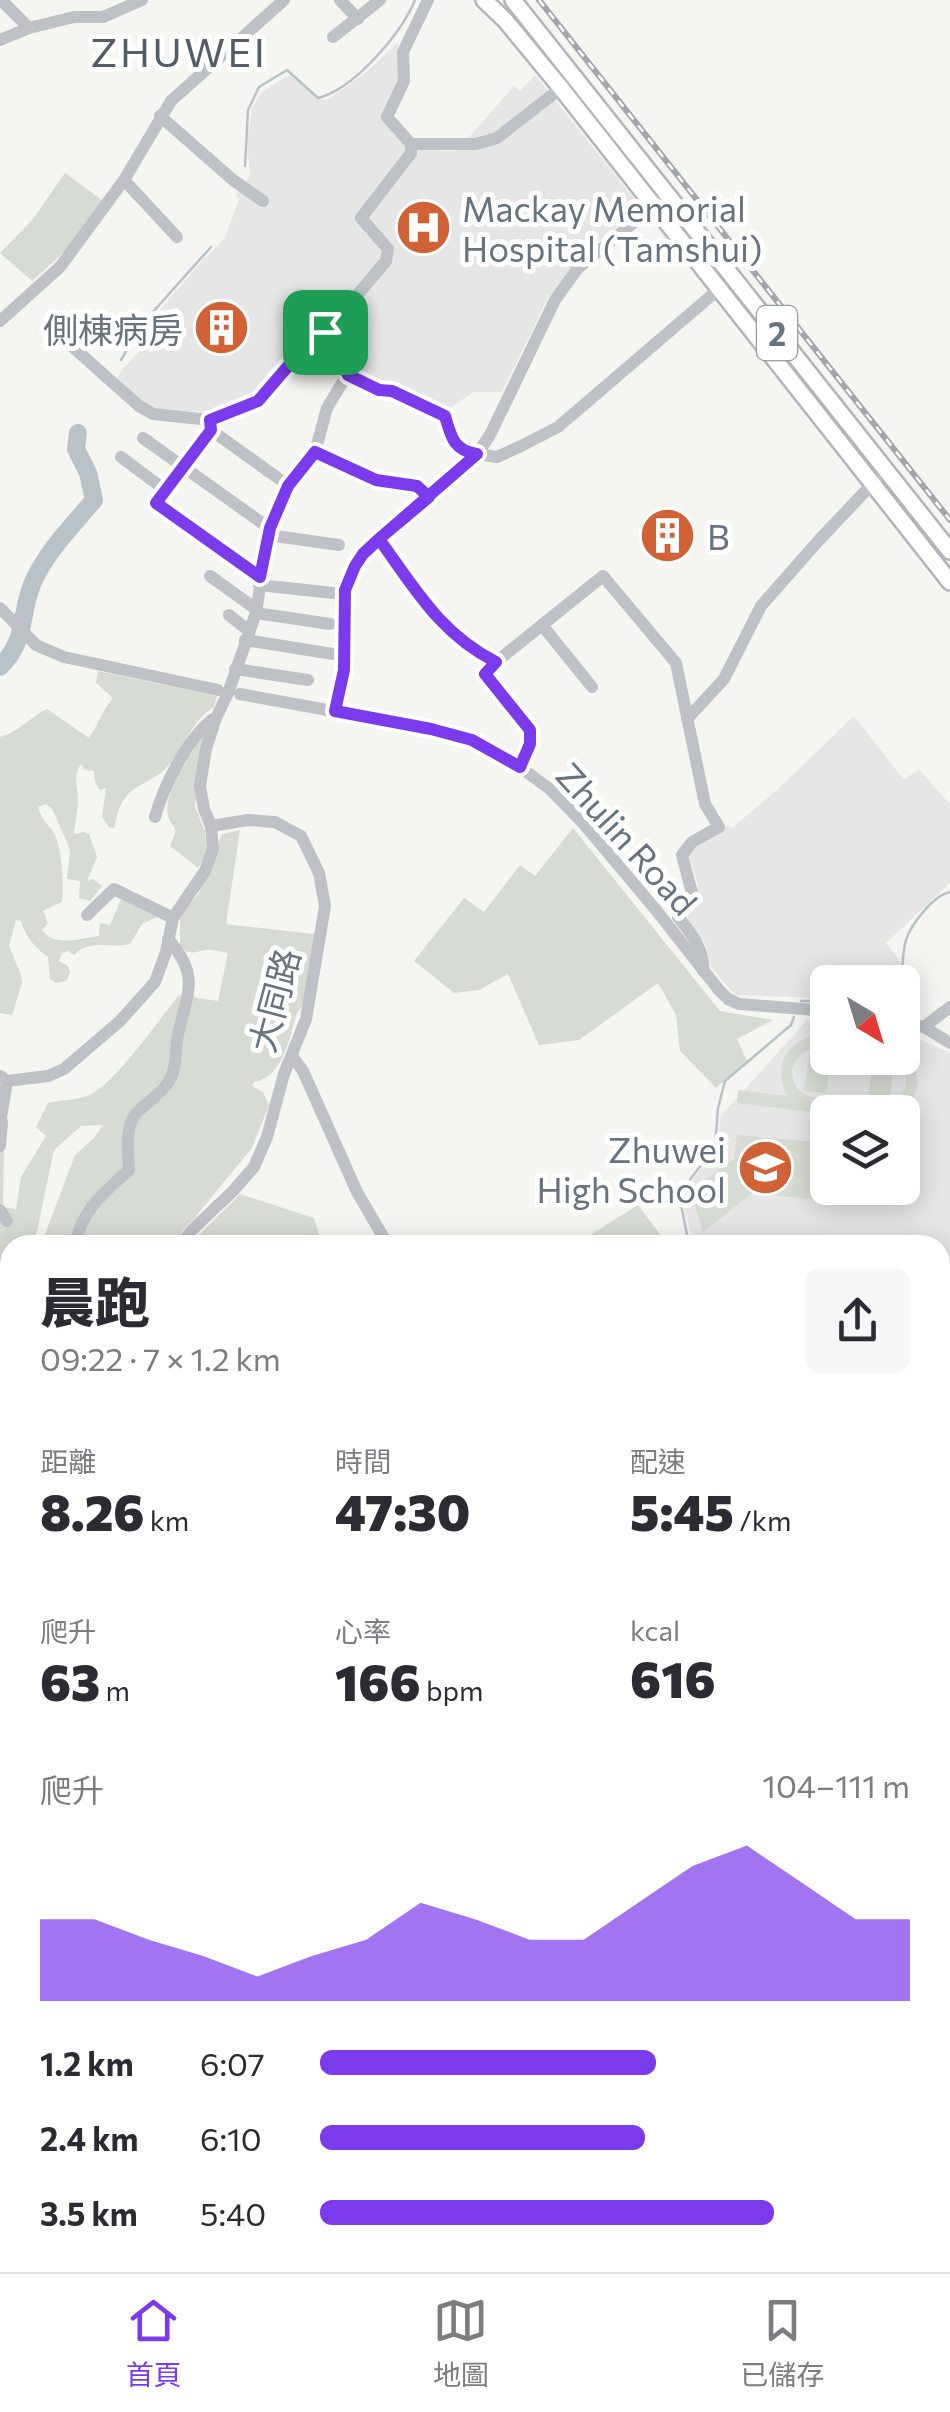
<!DOCTYPE html>
<html lang="zh-TW">
<head>
<meta charset="utf-8">
<style>
  :root { --surface:#fff; --page:#f7f7f7; --text:#2b2b33; --muted:#7c7c81; --line:#e1e1e2; --accent:#7c3aed }
  body { margin:0; font-family:Commissioner,"Noto Sans TC",sans-serif; background:var(--page); color:var(--text); height:100vh; display:flex; flex-direction:column; font-size:38px; white-space:nowrap }
  * { box-sizing:border-box; margin:0 }
  p { font-size:32px; color:var(--muted) }
  .icon { flex:none; width:55px; height:55px; fill:none; stroke:currentColor; stroke-width:2; stroke-linecap:round; stroke-linejoin:round }
  .map { position:relative; flex:1; overflow:hidden }
  .sheet { position:absolute; left:0px; top:1235px; width:950px; height:1038px; display:flex; flex-direction:column; background:var(--surface); border-radius:30px 30px 0 0; box-shadow:0 5px 25px #0003 }
  .sheet>* { flex:none }
  .needle { width:65px; rotate:142deg }
  .fabs { position:absolute; left:810px; top:965px; display:grid; gap:20px }
  .fabs a { display:grid; place-items:center; width:110px; height:110px; border-radius:15px; background:var(--surface); box-shadow:0 5px 25px #0003; font-size:50px }
  .pin { position:absolute; display:grid; place-items:center; width:85px; height:85px; color:#fff; margin:-42px; border-radius:20px; box-shadow:0 5px 15px #0006 }
  .round { display:grid; place-items:center; flex:none; width:105px; height:105px; border-radius:15px; background:var(--page) }
  .summary { display:flex; align-items:center; justify-content:space-between; height:170px; padding:0 40px }
  h1 { font-size:55px; font-weight:800; line-height:75px }
  .figures { display:grid; grid-template-columns:repeat(3,1fr); gap:15px; height:170px; padding:10px 40px }
  .figures div { display:grid; align-content:center }
  .figures b { font-size:50px; font-weight:800 }
  .figures small { font-size:28px; font-weight:400 }
  .figures p { font-size:28px }
  .chart { height:280px; padding:20px 40px }
  .chart p { display:flex; justify-content:space-between }
  .chart svg { width:100%; height:180px; margin-top:10px; fill:var(--accent); opacity:.7 }
  ul { padding:0 40px; list-style:none; font-size:32px }
  li { display:grid; grid-template-columns:160px 120px 1fr; align-items:center; height:75px }
  li i { height:25px; border-radius:12px; background:var(--accent) }
  .dock { display:flex; justify-content:space-around; align-items:center; height:140px; border-top:2px solid var(--line); background:var(--surface); font-size:28px; color:var(--muted) }
  .dock a { display:grid; justify-items:center; gap:5px }
  .dock .on { color:var(--accent) }
  .map>svg:first-child { display:block }
  .built { fill:#e5e6e5; fill-rule:evenodd }
  .green { fill:#d6dbd3 }
  .lines { fill:none; stroke-linecap:round; stroke-linejoin:round }
  .stream { stroke:#b9c2c7; stroke-width:2.5 }
  .river { stroke:#b9c2c7; stroke-width:18 }
  .major-casing { stroke:#b2b5b9; stroke-width:20 }
  .minor { stroke:#bec1c5; stroke-width:12 }
  .major { stroke:#fff; stroke-width:15 }
  .rail-casing { stroke:#a2a6ab; stroke-width:6 }
  .rail { stroke:#fff; stroke-width:2.5; stroke-dasharray:8; stroke-linecap:butt }
  .route-casing { stroke:#fff; stroke-width:20 }
  .route { stroke:#7c3aed; stroke-width:12 }
  .labels { text-anchor:middle; dominant-baseline:central; stroke-width:10; stroke-linejoin:round; paint-order:stroke }
  .shield { fill:#fff; stroke:#959da5; stroke-width:2.5 }
  .shield-label { font-size:32px; font-weight:bold; fill:#67737f }
  .poi-label { font-size:35px; fill:#67737f; stroke:#fff; text-anchor:start }
  .street-label { font-size:35px; fill:#67737f; stroke:#fff }
  .quarter-label { font-size:40px; letter-spacing:2.5px; fill:#545d65; stroke:#fff }
</style>
</head>
<body>
<div class="map">
<svg width="950" height="2272" viewBox="0 0 950 2272">
  <rect width="100%" height="100%" fill="#f5f5f2"/>
  <!-- built -->
  <g class="built">
    <polygon points="398,43 398,86 384,112 418,150 457,151 514,86 520,91 535,75 635,200 635,208 631,215 586,252 568,272 547,300 502,392 473,392 449,409 431,406 378,386 350,371 322,329 302,342 254,399 218,412 151,410 115,381 122,370 158,331 149,323 200,263 225,238 239,199 236,195 250,175 247,144 252,107 262,92 289,75 319,99 329,99 363,75"/>
    <polygon points="854,716 904,780 919,769 950,805 950,883 886,943 902,964 881,982 828,982 827,993 818,998 735,995 711,967 705,943 686,920 685,912 698,894 697,881 688,852 728,826 732,828 776,791"/>
    <path d="M807,1020L827,1022L828,1058H902L903,1032L950,1053V1270L940,1280V1245H693L691,1233L680,1196L717,1149L721,1116ZM828,1112H902V1188H828Z"/>
  </g>
  <!-- green -->
  <g class="green">
    <polygon points="65,173 102,200 74,243 32,281 0,253 33,219"/>
    <path d="M98,671L217,696L214,707C190,721 184,751 164,770C153,781 134,785 125,798C118,806 117,818 114,828L109,827L102,817L106,788L100,790C95,784 94,779 94,771L85,770L81,764C73,776 77,785 78,799C78,810 75,823 74,834L83,832L89,834L97,857L87,881L93,879L102,886L90,901L79,898L80,881L67,879L70,852L67,842L52,809L46,804L38,807C41,820 50,825 55,835C62,852 64,883 62,902L43,911L48,923L42,930C54,948 80,938 99,936L100,923L110,925L121,899L157,917L142,924L130,944C111,949 90,938 74,955L68,951L62,953L59,961L68,966L70,973L66,981L56,983L50,979L48,957C35,948 25,936 21,921L16,920L9,946L21,975L22,983L12,1015L0,1013V737C18,733 30,717 47,709L89,738C98,725 103,709 113,698L96,683Z"/>
    <path d="M206,732L195,806L205,832L207,853L198,868L170,846L176,830C174,827 169,820 168,816C162,792 193,751 206,732Z"/>
    <polygon points="573,828 720,1011 773,1020 737,1039 747,1061 716,1088 680,1051 676,1015 658,983 579,1040 539,1045 508,974 479,990 454,993 414,961 464,898 484,912 520,865 535,876"/>
    <path d="M240,830L226,924L314,934C311,955 312,978 307,998C304,1006 297,1011 295,1019C289,1042 281,1078 254,1082L252,1086L263,1092L269,1105L252,1148L191,1222L184,1228L176,1245H41L75,1155L94,1138L103,1125L81,1126L54,1150L34,1245H10V1511L7,1520H10V1586L0,1597V1124L4,1149L3,1207L16,1209L21,1177L46,1136L36,1127L48,1103C61,1100 75,1100 87,1096C111,1089 161,1017 179,995L218,1001L228,953C221,952 213,949 206,950C195,952 191,955 180,948V916L199,893L222,834Z"/>
    <path d="M813,1036L827,1037V1049C810,1046 799,1052 792,1069C792,1084 797,1091 810,1097L884,1107C910,1097 914,1075 891,1058H902L903,1051L904,1052C922,1071 922,1092 903,1111L909,1112L907,1125L903,1124L902,1112H828L827,1114L737,1103L738,1090L787,1096C774,1070 783,1043 813,1036Z"/>
    <polygon points="810,1052 827,1055 828,1058 831,1058 826,1093 804,1091"/>
    <polygon points="873,1060 894,1063 889,1101 868,1099"/>
    <polygon points="737,1135 816,1142 826,1157 819,1200 752,1193 703,1232 694,1203 705,1180 734,1159"/>
    <polygon points="240,1194 314,1218 322,1245 189,1245"/>
    <polygon points="638,1205 668,1245 574,1245"/>
    <polygon points="10,1762 10,1968 6,1964 6,1960 0,1957 0,1772"/>
    <polygon points="940,2037 950,2051 950,2126 940,2138"/>
    <polygon points="927,2262 928,2272 32,2272 31,2263"/>
  </g>
  <g class="lines">
    <!-- stream -->
    <g class="stream">
      <path d="M245,166L248,110L259,87L287,70L318,98C354,89 401,34 415,0"/>
      <polyline points="121,360 143,323 211,247"/>
      <path d="M901,982C903,969 902,953 906,940C911,924 934,895 950,892"/>
      <polyline points="801,1001 820,1001 828,997"/>
      <polyline points="689,1245 679,1194 715,1147 718,1108 725,1081 791,1025 794,1017"/>
    </g>
    <!-- river -->
    <path class="river" d="M0,667C28,639 19,615 33,582C47,551 72,526 94,500L88,473L76,449L78,433"/>
    <defs>
      <g id="major">
        <polyline points="484,0 505,20 561,88 950,582"/>
        <polyline points="513,0 950,551"/>
      </g>
    </defs>
    <!-- major casing -->
    <use href="#major" class="major-casing"/>
    <!-- minor -->
    <g class="minor">
      <polyline points="1,0 29,28"/>
      <polyline points="340,0 358,19"/>
      <polyline points="333,37 380,0"/>
      <polyline points="0,40 29,28 74,17 103,17 142,0"/>
      <polyline points="160,116 233,180 263,201"/>
      <polyline points="411,144 476,144 497,138 561,88"/>
      <polyline points="124,180 177,237"/>
      <polyline points="0,321 60,267 124,180 171,101 284,0"/>
      <polyline points="325,333 347,375 379,390 392,391 445,416 452,441 465,452 497,457 521,446 558,427 719,289"/>
      <polyline points="66,341 139,406 153,414 210,420 257,401 302,350 325,333 386,261 388,249 361,218 411,153 411,144 387,117 404,81 403,52 428,0"/>
      <polyline points="211,430 289,486"/>
      <polyline points="143,438 269,528"/>
      <polyline points="315,452 376,480 417,486 429,497"/>
      <polyline points="121,457 165,490 156,503 260,577"/>
      <polyline points="165,490 211,430 211,423"/>
      <polyline points="268,535 339,545"/>
      <path d="M379,539C415,587 440,634 496,662"/>
      <polyline points="210,576 256,609"/>
      <polyline points="259,585 333,593"/>
      <polyline points="0,608 36,645 64,657 218,690"/>
      <polyline points="256,613 330,624"/>
      <polyline points="229,615 249,631"/>
      <polyline points="245,640 333,654"/>
      <polyline points="235,669 308,680"/>
      <path d="M592,687L542,625L603,576L676,663L705,804L719,827L692,842L682,855L692,893L681,908L678,917C691,933 705,950 703,971"/>
      <polyline points="240,694 431,729 472,740 520,767 551,790 582,822 656,910 719,990 728,999 739,1004 828,1011"/>
      <polyline points="335,711 344,670 345,590 355,567 363,553 477,454 490,435 555,300 578,268 660,201"/>
      <polyline points="687,719 724,679 761,606 820,539 876,480"/>
      <polyline points="520,767 530,745 530,730 485,675 496,662 542,625"/>
      <path d="M155,817C164,785 187,739 213,719"/>
      <polyline points="87,915 114,889 173,918"/>
      <polyline points="902,1022 924,1027 950,1043"/>
      <polyline points="924,1027 950,1007"/>
      <polyline points="292,1056 303,1071 357,1192 388,1245"/>
      <polyline points="0,1076 7,1081 48,1076 64,1069 120,1021 155,982 166,952 173,918 205,871 213,849 211,826 204,809 200,786 206,749 216,718 228,693 256,613 269,528 289,486 315,452 327,408 347,375"/>
      <polyline points="0,1124 7,1081"/>
      <polyline points="0,1146 2,1122"/>
      <polyline points="0,1210 7,1221"/>
      <path d="M75,1245C82,1209 103,1194 129,1170C128,1154 125,1131 134,1116C140,1107 159,1096 167,1084C177,1070 175,1056 177,1040C185,995 203,979 168,939"/>
      <polyline points="181,1245 191,1231 233,1191 254,1167 267,1137 284,1074 306,1019 325,906 319,873 301,836 275,822 248,820 211,826"/>
      <polyline points="940,1356 950,1347"/>
      <polyline points="940,1478 950,1476"/>
      <polyline points="0,1637 10,1626"/>
      <polyline points="0,2053 10,2050"/>
      <polyline points="940,2135 950,2125"/>
      <polyline points="940,2242 950,2214"/>
      <polyline points="933,2262 934,2272"/>
    </g>
    <!-- major -->
    <use href="#major" class="major"/>
    <defs>
      <polyline id="rail" points="539,0 950,520"/>
    </defs>
    <!-- rail casing -->
    <use href="#rail" class="rail-casing"/>
    <!-- rail -->
    <use href="#rail" class="rail"/>
  </g>
  <g class="lines">
    <defs>
      <path id="route" d="M325,332L302,350L258,401L210,420L211,430L156,503L260,577L270,528L288,486L315,452L376,480L417,486L429,497L379,539C414,587 440,634 496,662L485,674L530,730V744L520,767L472,740L431,729L335,711L344,670L345,590L355,566L363,554L379,539L477,454C454,451 451,437 445,416L392,391L379,390L348,375L325,332"/>
    </defs>
    <!-- route casing -->
    <use href="#route" class="route-casing"/>
    <!-- route -->
    <use href="#route" class="route"/>
  </g>
  <!-- icons -->
  <defs>
    <symbol id="hospital-disc" viewBox="-11 -11 22 22"><circle r="9.5" fill="#d06236" stroke="#fff"/><path d="M-5-5h3v3.5h4V-5h3V5h-3V1.5h-4V5h-3Z" fill="#fff"/></symbol>
    <symbol id="building-disc" viewBox="-11 -11 22 22"><circle r="9.5" fill="#d06236" stroke="#fff"/><path d="M-4-6H4V6H1V3H-1V6H-4ZM-2.5-4.3h1.7v1.8h-1.7ZM.8-4.3h1.7v1.8H.8ZM-2.5-1h1.7V.8h-1.7ZM.8-1h1.7V.8H.8Z" fill="#fff"/></symbol>
    <symbol id="school-disc" viewBox="-11 -11 22 22"><circle r="9.5" fill="#d06236" stroke="#fff"/><path d="M0-5L7-2L0 1L-7-2ZM-4 1L0 2.5L4 1V4Q0 6-4 4Z" fill="#fff"/></symbol>
  </defs>
  <g fill-rule="evenodd">
    <use href="#hospital-disc" x="392" y="196" width="63" height="63"/>
    <use href="#building-disc" x="190" y="296" width="63" height="63"/>
    <use href="#building-disc" x="636" y="504" width="63" height="63"/>
    <use href="#school-disc" x="734" y="1136" width="63" height="63"/>
  </g>
  <g class="labels">
    <!-- shield labels -->
    <rect class="shield" x="757" y="306" width="40" height="54" rx="8"/>
    <g class="shield-label">
      <text x="777" y="333">2</text>
    </g>
    <!-- poi labels -->
    <g class="poi-label">
      <text x="462" y="207">Mackay Memorial<tspan x="462" dy="40">Hospital (Tamshui)</tspan></text>
      <text x="183" y="328" text-anchor="end">側棟病房</text>
      <text x="707" y="535">B</text>
      <text x="726" y="1148" text-anchor="end">Zhuwei<tspan x="726" dy="40">High School</tspan></text>
    </g>
    <!-- street labels -->
    <g class="street-label">
      <text transform="translate(628 838) rotate(48)">Zhulin Road</text>
      <text transform="translate(273 1000) rotate(-75)">大同路</text>
    </g>
    <!-- quarter labels -->
    <g class="quarter-label">
      <text x="179" y="50">ZHUWEI</text>
    </g>
  </g>
</svg>
<div class="fabs">
<a><svg class="needle" viewBox="-14 -14 28 28"><path d="M0-13l5 13h-10z" fill="#e53935"/><path d="M0 13l5-13h-10z" fill="#7c7c81"/></svg></a>
<a><svg class="icon" aria-label="layers" viewBox="0 0 24 24"><path d="M12 4l9 5-9 5-9-5zM3 14l9 5 9-5"/></svg></a>
</div>
<div class="pin" style="left:325px;top:332px;background:#1e9e55"><svg class="icon" aria-label="arrive" viewBox="0 0 24 24"><path d="M6 21V4h12l-3 4 3 4H6"/></svg></div>
<section class="sheet">
<div class="summary"><div><h1>晨跑</h1><p>09:22 · 7 × 1.2 km</p></div><a class="round"><svg class="icon" aria-label="share" viewBox="0 0 24 24"><path d="M12 15V3M7 8l5-5 5 5M5 13v7h14v-7"/></svg></a></div>
<div class="figures">
<div><p>距離</p><b>8.26<small> km</small></b></div>
<div><p>時間</p><b>47:30</b></div>
<div><p>配速</p><b>5:45<small> /km</small></b></div>
</div>
<div class="figures">
<div><p>爬升</p><b>63<small> m</small></b></div>
<div><p>心率</p><b>166<small> bpm</small></b></div>
<div><p>kcal</p><b>616</b></div>
</div>
<div class="chart"><p><span>爬升</span>104–111 m</p>
<svg viewBox="0 0 160 44" preserveAspectRatio="none"><path d="M0 44V24L10 24L20 29L30 33L40 38L50 33L60 29L70 20L80 24L90 29L100 29L110 20L120 11L130 6L140 15L150 24L160 24V44z"/></svg>
</div>
<ul>
<li><b>1.2 km</b>6:07<i style="width:57%"></i></li>
<li><b>2.4 km</b>6:10<i style="width:55%"></i></li>
<li><b>3.5 km</b>5:40<i style="width:77%"></i></li>
</ul>
</section>
</div>
<nav class="dock">
<a class="on"><svg class="icon" aria-label="home" viewBox="0 0 24 24"><path d="M3 11l9-7 9 7M6 9v11h12V9"/></svg>首頁</a>
<a><svg class="icon" aria-label="map" viewBox="0 0 24 24"><path d="M3 6l6-2 6 2 6-2v14l-6 2-6-2-6 2zM9 4v14M15 6v14"/></svg>地圖</a>
<a><svg class="icon" aria-label="saved" viewBox="0 0 24 24"><path d="M7 4h10v16l-5-4-5 4z"/></svg>已儲存</a>
</nav>
</body>
</html>
